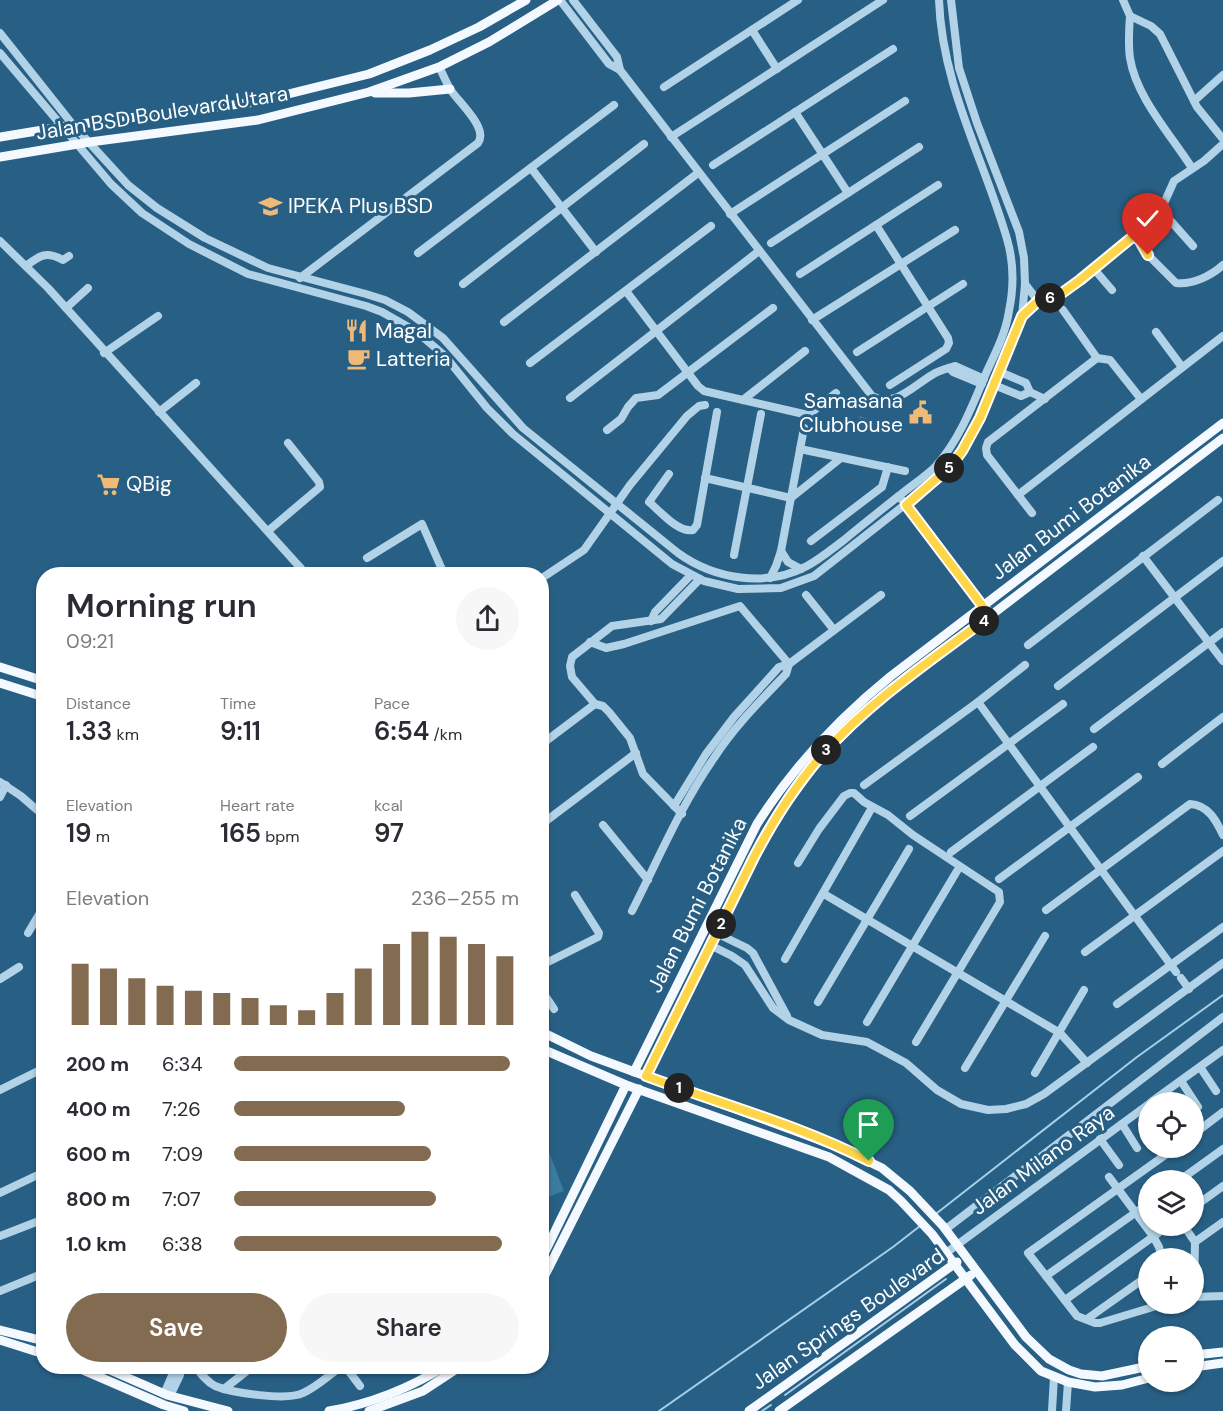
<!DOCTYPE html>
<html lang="en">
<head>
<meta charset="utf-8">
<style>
  :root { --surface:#fff; --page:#f7f7f7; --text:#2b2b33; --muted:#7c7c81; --accent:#836b52 }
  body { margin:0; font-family:"DM Sans",sans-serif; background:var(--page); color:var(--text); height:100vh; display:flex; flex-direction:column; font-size:22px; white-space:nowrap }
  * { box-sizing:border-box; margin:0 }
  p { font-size:20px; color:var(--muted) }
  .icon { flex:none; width:33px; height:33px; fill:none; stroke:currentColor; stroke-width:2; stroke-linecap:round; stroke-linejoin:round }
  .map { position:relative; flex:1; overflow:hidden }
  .details { position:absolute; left:36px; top:567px; width:513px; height:807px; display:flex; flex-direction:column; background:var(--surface); border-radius:24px; box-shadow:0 2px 4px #0004 }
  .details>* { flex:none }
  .fabs { position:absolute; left:1138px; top:1092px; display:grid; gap:12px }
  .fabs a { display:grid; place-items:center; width:66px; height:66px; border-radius:50%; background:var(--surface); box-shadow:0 2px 4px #0004; font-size:30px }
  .pin { position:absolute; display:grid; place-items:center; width:51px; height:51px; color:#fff; margin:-62px -26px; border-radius:50% 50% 50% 0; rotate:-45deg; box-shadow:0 0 6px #0007 }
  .pin .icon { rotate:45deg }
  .km { position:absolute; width:30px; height:30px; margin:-15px; border-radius:50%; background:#222; color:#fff; font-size:16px; line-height:30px; text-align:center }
  .round { display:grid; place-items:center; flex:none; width:63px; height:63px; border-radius:32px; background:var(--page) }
  .overview { display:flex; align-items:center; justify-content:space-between; height:102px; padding:0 30px }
  h1 { font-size:33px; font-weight:600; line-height:45px }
  .metrics { display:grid; grid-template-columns:repeat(3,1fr); gap:9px; height:102px; padding:6px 30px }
  .metrics div { display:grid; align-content:center }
  .metrics b { font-size:26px; font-weight:600 }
  .metrics small { font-size:16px; font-weight:400 }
  .metrics p { font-size:16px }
  .chart { height:168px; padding:12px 30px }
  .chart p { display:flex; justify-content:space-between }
  .chart svg { width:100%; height:108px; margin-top:6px; stroke:var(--accent); stroke-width:6 }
  .primary-button { display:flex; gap:12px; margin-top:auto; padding:12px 30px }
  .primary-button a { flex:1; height:69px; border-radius:36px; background:var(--accent); color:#fff; font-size:24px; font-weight:600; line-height:69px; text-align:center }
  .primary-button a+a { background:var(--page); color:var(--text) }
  ul { padding:0 30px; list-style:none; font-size:20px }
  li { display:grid; grid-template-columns:96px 72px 1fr; align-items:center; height:45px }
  li i { height:15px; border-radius:8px; background:var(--accent) }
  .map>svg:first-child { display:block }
  .green { fill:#3c7aa0 }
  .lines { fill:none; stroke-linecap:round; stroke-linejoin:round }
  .stream { stroke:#a6cfe7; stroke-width:2 }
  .minor { stroke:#b2d3e7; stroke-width:8 }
  .major { stroke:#f3f9fe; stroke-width:9 }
  .route-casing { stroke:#fff; stroke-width:12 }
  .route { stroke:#ffd54a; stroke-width:8 }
  .labels { text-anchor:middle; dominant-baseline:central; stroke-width:6; stroke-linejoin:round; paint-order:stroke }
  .street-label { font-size:21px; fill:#fff; stroke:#285f84 }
  .poi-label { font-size:21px; fill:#fff; stroke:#285f84; text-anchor:start }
</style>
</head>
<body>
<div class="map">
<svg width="1223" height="1411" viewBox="0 0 1223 1411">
  <rect width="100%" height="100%" fill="#285f84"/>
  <!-- green -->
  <g class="green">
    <polygon points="860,416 883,424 879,435 856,427"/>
    <polygon points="542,1134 564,1191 542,1199"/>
  </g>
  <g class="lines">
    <!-- stream -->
    <g class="stream">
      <polyline points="937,1213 1137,1057 1223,995"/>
      <polyline points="785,1395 946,1279"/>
      <polyline points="659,1411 893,1247 920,1226"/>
      <polyline points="762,1411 771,1405"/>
    </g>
    <!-- minor -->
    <g class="minor">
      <polyline points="560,0 609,64 620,70"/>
      <path d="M573,0L617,57L620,70L872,396C895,408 913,386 932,375C939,370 947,369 955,366L984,379"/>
      <polyline points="1123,0 1130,16 1151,26 1160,34 1197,107 1223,139"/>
      <path d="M1130,16C1129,30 1128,44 1130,58C1136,97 1171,135 1192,168"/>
      <polyline points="752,30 777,69"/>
      <path d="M0,33L73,125L128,185L157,208L205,238L268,268L366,294L385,300L408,312L443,338L523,428L678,553C714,579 766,588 807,566C820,559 832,549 844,540C862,525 881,510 900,495C912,485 925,477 936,466C960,439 973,404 987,371C996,352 1006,332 1009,311C1014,287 1014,263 1007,239C984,159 942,86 939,0"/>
      <polyline points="0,53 111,184 142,213 189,244 248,274 366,306 382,312 417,332 445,356 487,408 513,434 672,564 704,581 738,589 781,588 814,576 935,481 962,451 980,419 1022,316 1025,284 1024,258 1019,232 977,123 959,68 951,0"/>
      <polyline points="664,87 798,0"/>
      <polyline points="1194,101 1223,75"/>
      <polyline points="795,112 848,193"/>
      <polyline points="671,137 883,0"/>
      <polyline points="713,165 893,49"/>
      <polyline points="531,168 596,252"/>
      <polyline points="1161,210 1193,246"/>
      <polyline points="730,214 905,101"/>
      <polyline points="876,225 948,338 949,343 946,349 890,385"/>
      <path d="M1136,234L1150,257L1176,283C1192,285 1211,276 1223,265"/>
      <polyline points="0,241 48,288 306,574"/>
      <polyline points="771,243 919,147"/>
      <polyline points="418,253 614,105"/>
      <path d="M26,266C40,255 46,251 63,260L69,256"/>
      <polyline points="1094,269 1112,290"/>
      <polyline points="800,274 938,185"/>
      <path d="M300,278L478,143C489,128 458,102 450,89C446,82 443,74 439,67"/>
      <polyline points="463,284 644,144"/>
      <polyline points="1025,284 1038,301"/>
      <polyline points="626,291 698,386 704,391 808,415 836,393"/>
      <polyline points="66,308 88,288"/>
      <polyline points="1063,310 1097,358"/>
      <polyline points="1022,316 1038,301 1062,293 1080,280 1136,234 1155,217 1161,210 1174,181 1204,161 1223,144"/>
      <polyline points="812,320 955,230"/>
      <polyline points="504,322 698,173"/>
      <polyline points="1156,332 1182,367"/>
      <polyline points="857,352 963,284"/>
      <polyline points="104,353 158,316"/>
      <polyline points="530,363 711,226"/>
      <polyline points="949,368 953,372 982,384"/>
      <polyline points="1000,372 1026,383 1030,392 1045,399"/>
      <polyline points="994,385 1021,396 1030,392"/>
      <polyline points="570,398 759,251"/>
      <polyline points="743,400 805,351"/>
      <polyline points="159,412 196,383"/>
      <polyline points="607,430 621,419 628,407 636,398 658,395 773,308"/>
      <polyline points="800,449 905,471"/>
      <path d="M669,474L649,502C660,511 678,533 693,530L697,525L717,412"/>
      <polyline points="705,478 791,498 841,458"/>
      <polyline points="1018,495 1223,336"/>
      <polyline points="899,496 990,616"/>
      <polyline points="1032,513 987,455 986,448 988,442 1097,358 1110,360 1141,399"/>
      <polyline points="268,531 320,487 319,482 288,443"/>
      <polyline points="811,541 882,487 888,467"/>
      <polyline points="781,551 788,562 801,569"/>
      <polyline points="734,555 761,414"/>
      <polyline points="1143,556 1223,661"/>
      <polyline points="367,558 422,524 444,574"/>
      <polyline points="542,578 584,550 630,485 687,416 699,406 705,405"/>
      <polyline points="770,578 776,566 781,551 804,428"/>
      <polyline points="806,595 834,630"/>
      <polyline points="651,621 655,612 691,575"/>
      <polyline points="590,642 606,648 624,644 740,606 789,664"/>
      <polyline points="1028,645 1218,500"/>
      <polyline points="1058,686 1223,561"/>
      <polyline points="978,702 1176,972"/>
      <polyline points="1094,729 1223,632"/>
      <polyline points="542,744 595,704"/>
      <polyline points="1162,764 1223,717"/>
      <polyline points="0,782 21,796 44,816"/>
      <polyline points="864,785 978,702 1025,665"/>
      <polyline points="0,797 6,785"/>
      <polyline points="674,806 706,754 734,717 779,667 789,664 881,595"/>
      <polyline points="682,814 643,774 630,738 609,712 603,706 595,704 572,677 570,666 572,657 612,626 661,619 700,579"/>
      <polyline points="910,816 1063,704"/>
      <polyline points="542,824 636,753"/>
      <polyline points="603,825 648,880"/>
      <polyline points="951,852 1093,747"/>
      <polyline points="798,863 819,829 844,796 850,793 854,793 864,802 888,815 913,835 999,892 1000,902 916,1042"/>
      <polyline points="999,879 1138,777"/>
      <polyline points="824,894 1060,1033 1087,1063"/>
      <path d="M1046,910L1190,804C1208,805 1216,820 1223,835"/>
      <path d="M632,911C658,860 681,805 714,758C734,727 760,701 786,674L789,664"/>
      <polyline points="28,933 44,906"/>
      <polyline points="716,933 747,948 753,953 787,1016"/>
      <polyline points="710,945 732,956 745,965 773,1008 789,1020 822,1035 867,1042 906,1063 937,1090 961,1104 988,1110 1006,1109 1026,1104 1044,1094 1223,963"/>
      <polyline points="1085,952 1223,851"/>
      <polyline points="785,959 870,811"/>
      <polyline points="542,965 598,937 599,933 575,895"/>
      <polyline points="1181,978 1189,989"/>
      <polyline points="0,979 19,967"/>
      <polyline points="542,991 554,1009"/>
      <polyline points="818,1002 909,849"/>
      <polyline points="1117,1004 1223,927"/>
      <polyline points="867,1022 957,871"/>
      <polyline points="1200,1067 1216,1091"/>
      <polyline points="965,1068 1045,936"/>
      <polyline points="1035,1073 1084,990"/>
      <polyline points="1181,1081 1198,1107"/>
      <polyline points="0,1090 44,1068"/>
      <polyline points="1151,1102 1223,1050"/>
      <polyline points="1141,1110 1149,1122"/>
      <polyline points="1122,1124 1137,1148"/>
      <polyline points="1194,1134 1223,1112"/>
      <polyline points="1100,1139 1119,1165"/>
      <polyline points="1109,1177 1153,1236 1159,1247 1162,1258"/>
      <polyline points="1180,1180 1223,1149"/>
      <polyline points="0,1193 44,1172"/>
      <polyline points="1194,1207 1223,1186"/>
      <polyline points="1184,1226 1195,1242"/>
      <polyline points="946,1229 1223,1017"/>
      <polyline points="0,1236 44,1219"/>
      <polyline points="946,1253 1149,1104"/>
      <polyline points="1046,1276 1149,1203"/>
      <polyline points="0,1291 44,1273"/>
      <polyline points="1194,1296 1195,1242 1223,1222"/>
      <polyline points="1194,1297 1223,1296"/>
      <polyline points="1065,1300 1168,1226"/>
      <polyline points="1163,1304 1100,1323 1095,1323 1077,1316 1028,1253 1175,1148"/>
      <polyline points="1087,1319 1149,1275"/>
      <path d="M195,1366C201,1374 207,1382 215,1386C232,1393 287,1401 303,1393C317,1387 329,1375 342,1366"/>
      <polyline points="345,1366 360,1386"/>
      <polyline points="176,1367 176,1366"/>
      <polyline points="183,1369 184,1366"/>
      <polyline points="224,1389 253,1366"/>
      <polyline points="164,1394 173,1373"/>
      <polyline points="170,1396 180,1375"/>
      <polyline points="1052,1411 1054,1377"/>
      <polyline points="1066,1411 1068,1382"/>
    </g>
    <!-- major -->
    <g class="major">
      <polyline points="375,93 409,93 450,89"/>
      <polyline points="0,137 73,125 256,102 369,74 430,50 479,27 526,0"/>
      <polyline points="0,157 90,142 258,120 369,92 439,67 489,42 558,0"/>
      <polyline points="0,667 44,681"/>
      <polyline points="0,683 44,697"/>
      <polyline points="542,1032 591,1056 836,1146 882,1168 910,1191 943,1226 1026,1337 1049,1359 1069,1370 1081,1374 1102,1376 1149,1366"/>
      <polyline points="542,1049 626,1085 829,1157 889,1190 901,1201 932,1234 1015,1345 1041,1371 1068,1382 1095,1387 1122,1385 1149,1378"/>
      <path d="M634,1072L757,824C793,767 838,719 891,676L1223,423"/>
      <polyline points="646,1076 710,945 773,822 822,755 851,725 884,697 1223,438"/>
      <polyline points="542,1258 626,1085"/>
      <polyline points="542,1281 639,1089"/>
      <polyline points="0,1330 44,1341"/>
      <polyline points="0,1340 44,1354"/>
      <polyline points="1194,1355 1223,1352"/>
      <polyline points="74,1366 164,1405 184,1411"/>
      <polyline points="101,1366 167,1395 228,1411"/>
      <polyline points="1194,1367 1223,1363"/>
      <path d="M329,1411C370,1404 410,1388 445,1366"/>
      <polyline points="369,1411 423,1391 461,1366"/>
      <polyline points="749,1411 957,1262"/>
      <polyline points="779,1411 971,1275"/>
    </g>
  </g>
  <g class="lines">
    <defs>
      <path id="route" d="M869,1161C799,1125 720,1104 646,1076L754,857C773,821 795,785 823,754C871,700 933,659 990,616L906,505L950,467L962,451L980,418L1022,316L1038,301L1062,293L1080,280L1136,234L1148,255"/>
    </defs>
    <!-- route casing -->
    <use href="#route" class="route-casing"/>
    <!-- route -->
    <use href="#route" class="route"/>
  </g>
  <!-- icons -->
  <defs>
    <symbol id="school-bare" viewBox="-9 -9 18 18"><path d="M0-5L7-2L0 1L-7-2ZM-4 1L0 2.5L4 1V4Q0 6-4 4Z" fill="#efb978" stroke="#285f84" stroke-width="2.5" paint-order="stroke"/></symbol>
    <symbol id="restaurant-bare" viewBox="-9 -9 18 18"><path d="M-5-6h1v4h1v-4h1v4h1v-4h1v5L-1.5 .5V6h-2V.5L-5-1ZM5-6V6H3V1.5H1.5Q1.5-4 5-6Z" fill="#efb978" stroke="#285f84" stroke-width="2.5" paint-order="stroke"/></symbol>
    <symbol id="cafe-bare" viewBox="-9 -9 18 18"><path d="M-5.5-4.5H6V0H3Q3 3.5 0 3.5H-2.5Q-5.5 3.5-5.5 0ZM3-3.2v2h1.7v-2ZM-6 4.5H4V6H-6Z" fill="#efb978" stroke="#285f84" stroke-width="2.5" paint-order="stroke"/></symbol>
    <symbol id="civic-bare" viewBox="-9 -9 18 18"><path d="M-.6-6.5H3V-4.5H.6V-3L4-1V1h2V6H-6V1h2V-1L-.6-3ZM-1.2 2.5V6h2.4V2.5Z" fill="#efb978" stroke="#285f84" stroke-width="2.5" paint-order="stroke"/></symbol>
    <symbol id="supermarket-bare" viewBox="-9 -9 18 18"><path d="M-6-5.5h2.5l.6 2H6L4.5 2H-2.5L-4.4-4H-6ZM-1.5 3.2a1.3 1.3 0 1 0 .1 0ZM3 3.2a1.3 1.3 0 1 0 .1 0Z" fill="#efb978" stroke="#285f84" stroke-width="2.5" paint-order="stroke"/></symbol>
  </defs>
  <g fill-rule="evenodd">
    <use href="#school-bare" x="254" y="190" width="33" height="33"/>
    <use href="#restaurant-bare" x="340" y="314" width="33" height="33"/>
    <use href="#cafe-bare" x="342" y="342" width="33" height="33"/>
    <use href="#civic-bare" x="904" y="396" width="33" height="33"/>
    <use href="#supermarket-bare" x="92" y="468" width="33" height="33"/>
  </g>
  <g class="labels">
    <!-- street labels -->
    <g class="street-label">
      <text transform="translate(162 113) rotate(-9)">Jalan BSD Boulevard Utara</text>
      <text transform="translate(1071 517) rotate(-37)">Jalan Bumi Botanika</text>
      <text transform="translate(697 905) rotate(-63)">Jalan Bumi Botanika</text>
      <text transform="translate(1043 1160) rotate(-36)">Jalan Milano Raya</text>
      <text transform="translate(848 1319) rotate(-35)">Jalan Springs Boulevard</text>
    </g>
    <!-- poi labels -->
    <g class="poi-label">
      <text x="288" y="206">IPEKA Plus BSD</text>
      <text x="375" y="331">Magal</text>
      <text x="376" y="359">Latteria</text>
      <text x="903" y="401" text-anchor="end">Samasana<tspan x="903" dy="24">Clubhouse</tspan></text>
      <text x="126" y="484">QBig</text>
    </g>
  </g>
</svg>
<div class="fabs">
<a><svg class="icon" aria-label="locate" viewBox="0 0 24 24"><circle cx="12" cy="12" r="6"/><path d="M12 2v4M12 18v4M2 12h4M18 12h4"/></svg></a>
<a><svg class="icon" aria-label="layers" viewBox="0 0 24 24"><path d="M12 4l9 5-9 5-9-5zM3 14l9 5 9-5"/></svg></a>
<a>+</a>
<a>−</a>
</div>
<div class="pin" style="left:869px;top:1161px;background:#1e9e55"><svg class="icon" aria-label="arrive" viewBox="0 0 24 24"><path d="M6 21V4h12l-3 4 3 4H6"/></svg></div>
<div class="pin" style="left:1148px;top:255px;background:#d93025"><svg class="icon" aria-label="check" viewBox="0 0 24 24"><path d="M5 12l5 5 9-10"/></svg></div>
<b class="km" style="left:679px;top:1088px">1</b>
<b class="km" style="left:721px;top:924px">2</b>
<b class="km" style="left:826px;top:750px">3</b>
<b class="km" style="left:984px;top:621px">4</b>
<b class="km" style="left:949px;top:468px">5</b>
<b class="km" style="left:1050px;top:298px">6</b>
<section class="details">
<div class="overview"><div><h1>Morning run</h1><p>09:21</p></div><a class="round"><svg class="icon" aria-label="share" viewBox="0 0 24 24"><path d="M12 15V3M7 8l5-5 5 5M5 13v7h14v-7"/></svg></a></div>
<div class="metrics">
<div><p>Distance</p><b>1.33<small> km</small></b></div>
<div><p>Time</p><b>9:11</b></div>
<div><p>Pace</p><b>6:54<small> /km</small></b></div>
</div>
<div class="metrics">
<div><p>Elevation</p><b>19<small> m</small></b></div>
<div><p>Heart rate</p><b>165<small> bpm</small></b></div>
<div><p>kcal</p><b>97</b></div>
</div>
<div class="chart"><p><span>Elevation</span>236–255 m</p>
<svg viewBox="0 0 160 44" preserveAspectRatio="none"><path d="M5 44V19M15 44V21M25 44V25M35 44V28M45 44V30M55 44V31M65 44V33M75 44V36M85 44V38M95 44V31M105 44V21M115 44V11M125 44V6M135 44V8M145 44V11M155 44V16"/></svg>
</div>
<ul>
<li><b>200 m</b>6:34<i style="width:97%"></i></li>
<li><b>400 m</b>7:26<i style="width:60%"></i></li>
<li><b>600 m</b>7:09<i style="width:69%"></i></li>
<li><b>800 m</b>7:07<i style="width:71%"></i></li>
<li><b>1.0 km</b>6:38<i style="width:94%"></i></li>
</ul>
<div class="primary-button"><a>Save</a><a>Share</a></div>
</section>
</div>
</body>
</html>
